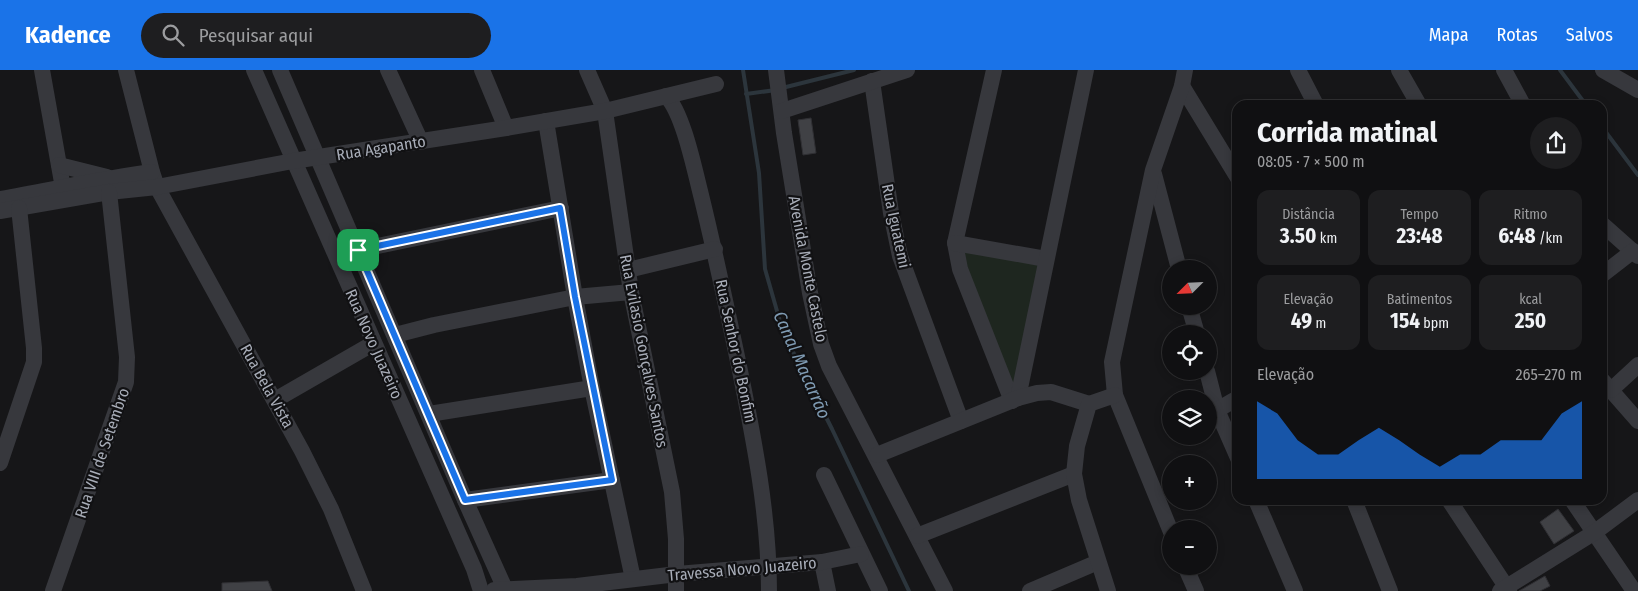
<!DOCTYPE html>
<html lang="pt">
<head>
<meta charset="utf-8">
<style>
  :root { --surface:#101012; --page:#1e1e20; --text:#f1f3f6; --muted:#9c9d9f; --line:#303032; --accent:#1a73e8 }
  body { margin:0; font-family:"Fira Sans Condensed",sans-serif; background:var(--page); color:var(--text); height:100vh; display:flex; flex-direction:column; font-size:19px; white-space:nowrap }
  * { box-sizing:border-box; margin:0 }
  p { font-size:16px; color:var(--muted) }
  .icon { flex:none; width:28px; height:28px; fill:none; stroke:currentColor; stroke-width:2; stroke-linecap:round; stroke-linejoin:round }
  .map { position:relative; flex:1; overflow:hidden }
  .drawer { position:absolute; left:1232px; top:30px; width:375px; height:405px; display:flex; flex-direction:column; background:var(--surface); border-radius:15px; box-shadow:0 2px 8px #0003,0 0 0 1px var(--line) }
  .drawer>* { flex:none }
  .needle { width:32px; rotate:246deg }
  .fabs { position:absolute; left:1162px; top:190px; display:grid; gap:10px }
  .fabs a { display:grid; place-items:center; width:55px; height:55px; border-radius:50%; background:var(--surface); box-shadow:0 2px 8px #0003,0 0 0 1px var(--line); font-size:25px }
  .pin { position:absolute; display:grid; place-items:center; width:42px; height:42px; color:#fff; margin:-21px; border-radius:10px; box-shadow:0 2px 8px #0006 }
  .round { display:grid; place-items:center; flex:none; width:52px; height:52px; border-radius:26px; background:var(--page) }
  .overview { display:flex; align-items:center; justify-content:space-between; height:85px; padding:0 25px }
  h1 { font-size:28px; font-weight:700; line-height:38px }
  .stats { display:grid; grid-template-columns:repeat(3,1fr); gap:8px; height:85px; padding:5px 25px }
  .stats div { display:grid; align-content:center; border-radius:12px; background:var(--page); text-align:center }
  .stats b { font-size:21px; font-weight:700 }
  .stats small { font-size:14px; font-weight:400 }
  .stats p { font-size:14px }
  .chart { height:140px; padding:10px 25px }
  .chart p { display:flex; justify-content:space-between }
  .chart svg { width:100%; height:90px; margin-top:5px; fill:var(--accent); opacity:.7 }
  header { display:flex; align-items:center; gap:30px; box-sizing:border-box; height:70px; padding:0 25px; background:var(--accent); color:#fff }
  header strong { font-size:24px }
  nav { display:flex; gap:28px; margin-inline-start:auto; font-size:18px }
  .search { width:350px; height:45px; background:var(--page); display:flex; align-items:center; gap:12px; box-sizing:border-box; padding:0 18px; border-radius:28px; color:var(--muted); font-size:19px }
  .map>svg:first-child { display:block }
  .green { fill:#1e261f }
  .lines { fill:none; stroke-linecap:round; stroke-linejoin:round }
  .stream { stroke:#2c353c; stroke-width:4 }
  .building { fill:#404145; stroke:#303034 }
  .minor { stroke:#37383d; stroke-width:16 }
  .route-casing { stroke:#fff; stroke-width:10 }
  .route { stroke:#1a73e8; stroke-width:6 }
  .labels { text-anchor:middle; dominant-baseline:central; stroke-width:4.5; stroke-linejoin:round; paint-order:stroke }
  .street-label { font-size:16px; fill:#a8adb8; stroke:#111113 }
  .water-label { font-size:18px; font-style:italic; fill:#7f9bb3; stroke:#111113 }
</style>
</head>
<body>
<header>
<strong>Kadence</strong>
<div class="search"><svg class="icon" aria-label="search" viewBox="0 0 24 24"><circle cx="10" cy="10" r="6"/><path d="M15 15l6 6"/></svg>Pesquisar aqui</div>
<nav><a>Mapa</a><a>Rotas</a><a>Salvos</a></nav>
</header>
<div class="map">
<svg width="1638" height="521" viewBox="0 0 1638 521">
  <rect width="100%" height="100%" fill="#161618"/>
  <!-- green -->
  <polygon class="green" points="958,177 1041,192 1015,326"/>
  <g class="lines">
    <!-- stream -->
    <g class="stream">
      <polyline points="743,0 759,103 765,199 783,262 832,359 909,521"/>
      <polyline points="1560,0 1586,35"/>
      <polyline points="782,18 854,0"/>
      <polyline points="746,24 776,20"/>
      <polyline points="1602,57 1638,105"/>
    </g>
  </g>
  <!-- building -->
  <g class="building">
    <polygon points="811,48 816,83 803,85 798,50"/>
    <polygon points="1558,439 1574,461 1554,474 1540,452"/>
    <polygon points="1545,506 1550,516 1540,521 1519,521"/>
    <polygon points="268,511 272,521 222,521 222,513"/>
  </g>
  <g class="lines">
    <!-- minor -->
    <g class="minor">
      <polyline points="42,0 63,118"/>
      <polyline points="126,0 152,102 157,117 302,381 331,439 364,521"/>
      <polyline points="254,0 474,499 481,521"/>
      <polyline points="280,0 465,430 506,521"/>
      <polyline points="388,0 421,72"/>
      <polyline points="482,0 506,58"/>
      <polyline points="587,0 605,41 631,222 672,422 676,469 676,521"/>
      <polyline points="776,0 784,63 810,223 821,274 829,296 945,521"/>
      <polyline points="994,0 955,173 960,199 1012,331"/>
      <polyline points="1298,0 1316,35"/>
      <polyline points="1399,0 1419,35"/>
      <polyline points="1504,0 1523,35"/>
      <polyline points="1603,0 1638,20"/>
      <polyline points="872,11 891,143 900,186 961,351"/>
      <polyline points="1182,16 1238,108"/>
      <path d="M666,26C683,42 695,102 701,125C715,182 727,239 739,296C754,370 769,445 769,521"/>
      <polyline points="782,41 907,0"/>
      <polyline points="546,51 575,227 592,318 633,509"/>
      <polyline points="59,95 107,107"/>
      <polyline points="1154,104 1179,199"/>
      <path d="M0,129C51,120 101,109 152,102"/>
      <polyline points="0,141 109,122 157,117 293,91 506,58 605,41 716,14"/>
      <polyline points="1602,154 1638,186"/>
      <polyline points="955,173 1046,189"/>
      <polyline points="358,180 561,138"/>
      <polyline points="628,200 715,179"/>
      <polyline points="1602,205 1633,181"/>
      <polyline points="1189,236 1197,264"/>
      <polyline points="395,265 434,255 575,227 631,222"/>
      <polyline points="1207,301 1217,340 1238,388"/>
      <polyline points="1602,310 1638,351"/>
      <polyline points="1611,320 1638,295"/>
      <polyline points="1018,328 1086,0"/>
      <polyline points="275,330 374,273"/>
      <polyline points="1217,340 1238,328"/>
      <polyline points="429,344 592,318"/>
      <polyline points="877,385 1018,328 1037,323 1051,322 1089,334"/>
      <polyline points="0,393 34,292 34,278 19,138"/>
      <polyline points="824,405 880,521"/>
      <polyline points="465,430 612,410"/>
      <polyline points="1256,430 1295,521"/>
      <polyline points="1354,430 1390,521"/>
      <polyline points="1449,430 1509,521"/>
      <polyline points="1572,430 1634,521"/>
      <polyline points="1171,462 1115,325 1112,292 1153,100 1182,16 1185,0"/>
      <polyline points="917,466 1074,404"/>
      <polyline points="822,492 828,521"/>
      <polyline points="1185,496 1196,521"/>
      <polyline points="494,520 577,516 677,504 822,492 861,484"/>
      <polyline points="53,521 126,312 127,287 109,122"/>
      <polyline points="1030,521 1098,492"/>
      <polyline points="1108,521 1079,430 1074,404 1077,376 1089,334 1115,325"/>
      <polyline points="1500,521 1595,462 1638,430"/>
    </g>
  </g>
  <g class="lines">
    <defs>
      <polygon id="route" points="560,138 575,227 612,410 465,430 358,180"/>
    </defs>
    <!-- route casing -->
    <use href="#route" class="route-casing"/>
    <!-- route -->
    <use href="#route" class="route"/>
  </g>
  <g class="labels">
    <!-- street labels -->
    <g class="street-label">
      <text transform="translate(381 78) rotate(-9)">Rua Agapanto</text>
      <text transform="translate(896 156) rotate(78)">Rua Iguatemi</text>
      <text transform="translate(808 199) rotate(79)">Avenida Monte Castelo</text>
      <text transform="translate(374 274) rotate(66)">Rua Novo Juazeiro</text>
      <text transform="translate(644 281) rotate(79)">Rua Evilasio Gonçalves Santos</text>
      <text transform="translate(736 281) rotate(78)">Rua Senhor do Bonfim</text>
      <text transform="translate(267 316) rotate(61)">Rua Bela Vista</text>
      <text transform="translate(102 383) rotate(-71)">Rua VIII de Setembro</text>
      <text transform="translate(742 499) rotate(-5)">Travessa Novo Juazeiro</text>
    </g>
    <!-- water labels -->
    <g class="water-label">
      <text transform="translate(802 295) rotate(66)">Canal Macarrão</text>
    </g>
  </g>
</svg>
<div class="fabs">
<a><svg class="needle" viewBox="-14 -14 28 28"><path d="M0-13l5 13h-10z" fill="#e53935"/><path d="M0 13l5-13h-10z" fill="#9c9d9f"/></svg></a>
<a><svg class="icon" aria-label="locate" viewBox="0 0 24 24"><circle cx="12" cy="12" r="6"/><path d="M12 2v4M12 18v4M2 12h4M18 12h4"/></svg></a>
<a><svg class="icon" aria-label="layers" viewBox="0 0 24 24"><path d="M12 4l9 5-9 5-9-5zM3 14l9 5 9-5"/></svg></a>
<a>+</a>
<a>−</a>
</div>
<div class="pin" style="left:358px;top:180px;background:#1e9e55"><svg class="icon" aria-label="arrive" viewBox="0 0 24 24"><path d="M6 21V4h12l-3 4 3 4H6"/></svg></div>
<section class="drawer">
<div class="overview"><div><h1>Corrida matinal</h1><p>08:05 · 7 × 500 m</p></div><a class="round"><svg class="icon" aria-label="share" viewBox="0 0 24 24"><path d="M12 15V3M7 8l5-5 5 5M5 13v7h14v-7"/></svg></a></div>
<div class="stats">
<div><p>Distância</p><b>3.50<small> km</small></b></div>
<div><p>Tempo</p><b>23:48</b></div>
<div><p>Ritmo</p><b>6:48<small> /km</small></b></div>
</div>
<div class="stats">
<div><p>Elevação</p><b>49<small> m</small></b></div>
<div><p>Batimentos</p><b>154<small> bpm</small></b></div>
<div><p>kcal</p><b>250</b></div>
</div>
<div class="chart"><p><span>Elevação</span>265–270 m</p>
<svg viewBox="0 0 160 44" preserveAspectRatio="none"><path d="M0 44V6L10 12L20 25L30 32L40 32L50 25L60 19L70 25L80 32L90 38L100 32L110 32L120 25L130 25L140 25L150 12L160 6V44z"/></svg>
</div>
</section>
</div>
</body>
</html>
